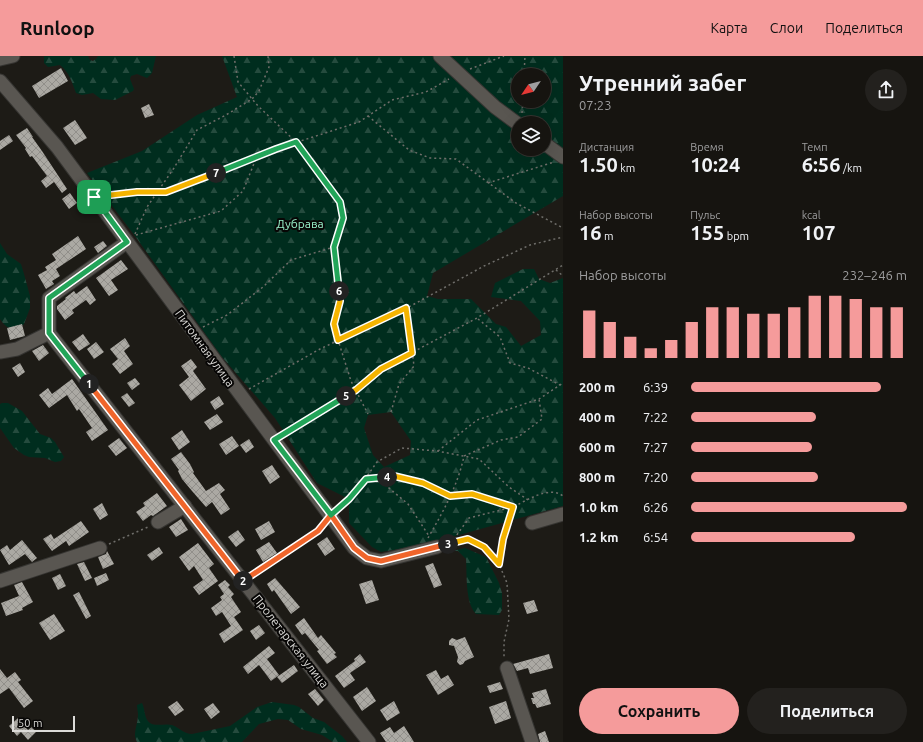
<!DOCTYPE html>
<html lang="ru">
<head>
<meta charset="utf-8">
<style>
  :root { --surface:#161410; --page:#23211e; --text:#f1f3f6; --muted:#9e9e9f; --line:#353330; --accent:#f59b9b }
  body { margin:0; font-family:Ubuntu,sans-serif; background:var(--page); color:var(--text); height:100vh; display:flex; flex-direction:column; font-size:15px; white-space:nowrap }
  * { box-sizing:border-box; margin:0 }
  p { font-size:13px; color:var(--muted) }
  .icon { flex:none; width:22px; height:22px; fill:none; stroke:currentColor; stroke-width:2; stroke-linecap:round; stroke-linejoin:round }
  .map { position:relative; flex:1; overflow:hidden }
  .side { display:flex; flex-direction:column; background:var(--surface); width:360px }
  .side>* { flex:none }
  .needle { width:26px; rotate:235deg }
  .controls { position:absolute; left:511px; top:12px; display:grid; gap:8px }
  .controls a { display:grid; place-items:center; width:40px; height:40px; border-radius:50%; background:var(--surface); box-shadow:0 4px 16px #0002,0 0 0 1px var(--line); font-size:20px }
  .scale { position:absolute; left:12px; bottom:10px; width:63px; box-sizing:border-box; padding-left:4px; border:2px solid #dcdbd8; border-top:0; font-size:11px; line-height:14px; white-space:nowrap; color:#dcdbd8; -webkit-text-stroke:3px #070605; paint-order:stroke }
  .pin { position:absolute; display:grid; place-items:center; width:34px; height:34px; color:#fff; margin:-17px; border-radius:8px; box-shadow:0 2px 6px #0006 }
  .km { position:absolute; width:20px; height:20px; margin:-10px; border-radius:50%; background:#222; color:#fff; font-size:11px; line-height:20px; text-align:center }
  .round { display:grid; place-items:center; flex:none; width:42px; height:42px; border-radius:21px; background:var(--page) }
  .head { display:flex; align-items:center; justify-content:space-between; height:68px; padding:0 16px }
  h1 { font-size:22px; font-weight:700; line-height:30px }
  .figures { display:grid; grid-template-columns:repeat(3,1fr); gap:6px; height:68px; padding:4px 16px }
  .figures div { display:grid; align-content:center }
  .figures b { font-size:20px; font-weight:700 }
  .figures small { font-size:11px; font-weight:400 }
  .figures p { font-size:11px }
  .chart { height:112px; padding:8px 16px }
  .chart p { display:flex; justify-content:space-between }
  .chart svg { width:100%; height:72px; margin-top:4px; stroke:var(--accent); stroke-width:6 }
  .primary-button { display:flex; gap:8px; margin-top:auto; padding:8px 16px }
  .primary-button a { flex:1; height:46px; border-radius:24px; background:var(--accent); color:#111; font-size:16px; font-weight:700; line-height:46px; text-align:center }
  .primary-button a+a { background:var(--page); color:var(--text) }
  ul { padding:0 16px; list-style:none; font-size:13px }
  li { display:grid; grid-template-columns:64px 48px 1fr; align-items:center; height:30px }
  li i { height:10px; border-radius:5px; background:var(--accent) }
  header { display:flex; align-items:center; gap:24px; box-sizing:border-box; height:56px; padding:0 20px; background:var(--accent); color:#111 }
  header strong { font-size:19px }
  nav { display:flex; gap:22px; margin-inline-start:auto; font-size:14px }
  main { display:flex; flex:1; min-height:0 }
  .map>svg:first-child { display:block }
  .forest { fill:url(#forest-firs); fill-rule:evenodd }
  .building { fill:url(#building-cross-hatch) }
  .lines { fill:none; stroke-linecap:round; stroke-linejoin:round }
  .minor-casing { stroke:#363532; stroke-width:15 }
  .path { stroke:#6f6e6a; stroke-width:1.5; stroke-dasharray:2 3; stroke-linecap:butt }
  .minor { stroke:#595651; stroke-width:13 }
  .split-1-casing { stroke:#fff; stroke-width:8 }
  .split-2-casing { stroke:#fff; stroke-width:8 }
  .split-3-casing { stroke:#fff; stroke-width:8 }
  .split-4-casing { stroke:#fff; stroke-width:8 }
  .split-5-casing { stroke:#fff; stroke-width:8 }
  .split-6-casing { stroke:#fff; stroke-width:8 }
  .split-7-casing { stroke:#fff; stroke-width:8 }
  .split-8-casing { stroke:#fff; stroke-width:8 }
  .split-1 { stroke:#22a559; stroke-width:5 }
  .split-2 { stroke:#f0652b; stroke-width:5 }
  .split-3 { stroke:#f0652b; stroke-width:5 }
  .split-4 { stroke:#f5b400; stroke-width:5 }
  .split-5 { stroke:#22a559; stroke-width:5 }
  .split-6 { stroke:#f5b400; stroke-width:5 }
  .split-7 { stroke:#22a559; stroke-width:5 }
  .split-8 { stroke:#f5b400; stroke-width:5 }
  .labels { text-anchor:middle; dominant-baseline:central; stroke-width:4; stroke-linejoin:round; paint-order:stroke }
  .park-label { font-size:12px; fill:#99f1ca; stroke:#070605 }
  .street-label { font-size:12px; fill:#dcdbd8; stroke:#070605 }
</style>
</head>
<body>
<header>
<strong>Runloop</strong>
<nav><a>Карта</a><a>Слои</a><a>Поделиться</a></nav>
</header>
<main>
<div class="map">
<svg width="563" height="686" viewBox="0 0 563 686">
  <defs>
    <pattern id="forest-firs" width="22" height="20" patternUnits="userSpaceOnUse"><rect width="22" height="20" fill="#002d1e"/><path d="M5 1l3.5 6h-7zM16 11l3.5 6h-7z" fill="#254b3e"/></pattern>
    <pattern id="building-cross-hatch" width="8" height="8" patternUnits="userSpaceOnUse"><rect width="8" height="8" fill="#aba9a3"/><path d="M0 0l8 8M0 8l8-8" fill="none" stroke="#918f8a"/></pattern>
  </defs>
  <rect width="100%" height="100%" fill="#1d1b16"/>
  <!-- forest -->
  <g class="forest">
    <path d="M44,0H88L90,4L93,5L97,2L98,0H156L152,17L147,22L137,18L131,20L130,23L134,33L133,35L115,44L101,43L93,37L82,39L76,37C72,26 69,16 60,9L48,11L44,7Z"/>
    <path d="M222,0H563V140L433,217L427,240L438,243H471L496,268L506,271L521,290L541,279L540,265L521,245L491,241L495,227L523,213H534L539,223L550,227L563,222V450L423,489L381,496L372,491L349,467V443L317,427L275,362L222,301L135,180L87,117L142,95L197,59L237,41ZM518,19H544V45H518ZM518,67H544V93H518ZM391,356L411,385L410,399L384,411L373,399L364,372L368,359Z"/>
    <path d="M0,187L7,198L21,208L24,218L30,240V252L24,268L15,274C7,272 4,269 0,263Z"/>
    <polygon points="2,347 8,347 22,355 40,378 51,382 55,386 64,401 61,405 55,406 45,402 29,401 24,399 14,392 0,372 0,348"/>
    <path d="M465,492L486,501L499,527L502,537V554L499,559L476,558C465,547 467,518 466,503L458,495H452Z"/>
    <path d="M272,646L294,649L299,651L313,662L324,666L342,680L347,686H333L322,679L301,673L288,664L278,663L259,668L242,686H137C132,677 138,669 138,659C138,656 137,652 137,649L142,647C145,652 144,663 150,667C156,671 165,667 172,669C180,672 184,678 192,678L230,670L257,651Z"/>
  </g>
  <!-- building -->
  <g class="building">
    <polygon points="61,12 68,25 39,42 32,30"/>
    <polygon points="149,48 154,59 145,62 141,52"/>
    <polygon points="75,64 87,82 75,89 63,72"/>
    <polygon points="27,72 33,81 32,81 42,95 67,133 62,137 54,126 46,132 41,125 47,120 32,100 30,101 25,93 26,92 16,79"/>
    <polygon points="9,79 13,85 0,94 0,85"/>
    <polygon points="70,137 77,147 69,153 62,143"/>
    <polygon points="78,180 86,193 56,213 60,220 52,225 54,228 46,233 38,219 47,214 45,211 56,204 52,198"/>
    <polygon points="103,185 107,190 98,197 94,191"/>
    <polygon points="121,204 128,213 111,224 118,234 109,240 96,222"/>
    <polygon points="87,230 96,244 90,249 86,244 72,254 74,257 65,264 57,253 57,250 66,243 65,242 74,235 76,238"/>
    <polygon points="22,268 25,280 10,284 7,272"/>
    <polygon points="83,278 90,288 79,295 72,286"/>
    <polygon points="125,282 130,290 124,295 133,308 120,318 112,308 118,303 110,293"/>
    <polygon points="96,286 104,296 94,303 87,293"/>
    <polygon points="43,289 49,297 39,305 32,295"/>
    <polygon points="191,303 197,311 193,315 206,333 191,345 179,329 189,321 181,310"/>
    <polygon points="20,307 25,316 18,321 12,312"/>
    <polygon points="135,322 140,328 132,334 127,327"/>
    <polygon points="72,323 108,374 92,385 86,376 92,372 79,353 77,355 67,339 49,352 39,339 48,332 52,338"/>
    <polygon points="127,337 135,347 129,351 121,341"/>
    <polygon points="219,340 224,348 215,354 210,346"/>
    <polygon points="217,358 223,366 210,374 204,366"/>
    <polygon points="182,374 190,386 179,394 171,382"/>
    <polygon points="232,380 239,390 226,399 219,388"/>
    <polygon points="119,382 127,392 116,400 108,390"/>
    <polygon points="249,383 254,391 246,397 240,389"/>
    <polygon points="181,396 190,408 194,416 193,417 206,435 219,427 225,434 220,438 230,453 221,459 212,446 206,451 192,435 182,423 178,415 179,414 171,403"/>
    <polygon points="272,409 280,421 270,428 262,415"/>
    <polygon points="157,437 167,450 153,460 151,459 143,465 136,456 145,450 143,447"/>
    <polygon points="102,447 108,459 100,464 93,453"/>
    <polygon points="181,463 188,474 176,481 169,471"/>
    <polygon points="81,465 89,476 69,490 66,485 52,495 43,483 51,478 54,483"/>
    <polygon points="269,465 275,476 261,484 255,473"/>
    <polygon points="238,474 245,484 236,491 228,481"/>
    <polygon points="327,481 335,493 325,500 317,488"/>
    <polygon points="22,484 37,502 32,506 25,498 9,509 0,494 7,489 10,494"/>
    <polygon points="269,486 277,497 263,506 256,494"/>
    <polygon points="198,487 214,508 209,512 218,525 199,539 193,531 203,524 194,510 189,515 179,501"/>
    <polygon points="159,491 163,497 152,505 147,499"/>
    <polygon points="107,495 114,508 103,513 98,501 106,498"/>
    <polygon points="84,506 92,522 85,525 77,508"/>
    <polygon points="433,507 442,529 434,532 425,510"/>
    <polygon points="106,517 109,524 97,530 94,522"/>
    <polygon points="60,518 66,530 58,534 52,522"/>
    <polygon points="275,522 300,551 291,558 274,534 272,536 267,528"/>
    <polygon points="225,524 230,529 228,531 234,538 231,541 241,556 234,561 243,574 224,587 219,578 231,570 222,556 216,560 211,552 222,544 220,541 224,538 218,529"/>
    <polygon points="372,524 379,544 366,548 359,528"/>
    <polygon points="22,526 33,546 22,552 23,554 6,560 1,547 19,540 14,529"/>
    <polygon points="79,536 91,560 86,563 73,539"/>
    <polygon points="534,544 538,555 527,558 523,547"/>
    <polygon points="54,558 65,575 50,584 39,567"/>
    <polygon points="304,562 318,582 321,579 336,597 334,598 337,601 327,608 317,595 319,594 305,577 302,579 297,572 295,569"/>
    <polygon points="259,569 265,577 256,584 250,575"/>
    <polygon points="465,581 474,601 465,605 463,608 460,609 457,606 458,601 454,590 449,589 449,585 452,582 457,584"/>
    <polygon points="269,590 275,597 267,603 279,619 271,625 259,609 248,618 243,611"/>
    <polygon points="360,598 366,606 350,617 355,624 344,632 335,620 355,605 354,603"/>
    <polygon points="549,598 553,612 530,618 528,612 517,615 513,608"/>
    <polygon points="294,609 298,615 282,627 277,621"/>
    <polygon points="0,613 7,622 15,616 21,624 18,626 33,645 24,652 9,632 0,638"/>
    <polygon points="436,614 441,623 448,619 454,629 438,639 426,619"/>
    <polygon points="500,626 503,633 490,637 487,630"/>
    <polygon points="367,631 376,645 362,655 353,641"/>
    <polygon points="315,633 324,644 318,650 308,638"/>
    <polygon points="546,633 551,648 537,652 535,648 533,648 531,642 534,642 532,637"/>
    <polygon points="177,645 184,654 175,660 168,651"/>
    <polygon points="394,645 400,657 387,665 380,654"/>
    <polygon points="506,645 511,662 495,668 489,651"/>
    <polygon points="213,647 220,656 211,663 204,653"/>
    <polygon points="18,662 28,674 32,671 36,676 28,684 21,676 17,680 9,670"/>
    <polygon points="404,670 414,686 386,686 380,677 390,671 394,677"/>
    <polygon points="545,675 549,686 540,686 538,678"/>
  </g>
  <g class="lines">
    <defs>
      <g id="minor">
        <polyline points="440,0 495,51 518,68"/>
        <polyline points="0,3 13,0"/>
        <polyline points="0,25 57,91 354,492 367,502 381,505 437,491"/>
        <polyline points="544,87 563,101"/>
        <polyline points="49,277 369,686"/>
        <polyline points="0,296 17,293 49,277 49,242 127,186"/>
        <polyline points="158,466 185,450"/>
        <polyline points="532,467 563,458"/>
        <polyline points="0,525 100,492"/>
        <polyline points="507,612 532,686"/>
      </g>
    </defs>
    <!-- minor casing -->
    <use href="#minor" class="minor-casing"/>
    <!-- path -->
    <g class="path">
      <polyline points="234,0 238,26 258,50 296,86 340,146 343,162 334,191 340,245 333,268 351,325 368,358"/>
      <polyline points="470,13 504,0"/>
      <polyline points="524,19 525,0"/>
      <polyline points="522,57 523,45"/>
      <polyline points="368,60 409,94 430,102 456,103 516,147 563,172"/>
      <polyline points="488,127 554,106"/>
      <polyline points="106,140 137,136 166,135 276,93 359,66 392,44 426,36 449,23"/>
      <polyline points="135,178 147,151 174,112 197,74 226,59 252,43 259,35 269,11 268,0"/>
      <polyline points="136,179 221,155 243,135 257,100"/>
      <polyline points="556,214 563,220"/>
      <polyline points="478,263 500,281 510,307 528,312 560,329"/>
      <polyline points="203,271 227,259 263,231 291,204 334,191"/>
      <polyline points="249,333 320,293 407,252 484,210 530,189 563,181"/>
      <polyline points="391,356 399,328 414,310 407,252"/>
      <polyline points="283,379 356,334 381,313 477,262 563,209"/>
      <polyline points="438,395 477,364 539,343 563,327"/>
      <polyline points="377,422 408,448 429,480"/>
      <polyline points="365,423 394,420 423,427 449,440 472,438 513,451"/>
      <polyline points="338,453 349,443 365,423 377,406 402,392 437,395 479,403 509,431 528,444"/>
      <path d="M428,482C443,456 458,429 464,400L501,384L518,381L542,363L539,343"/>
      <polyline points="451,487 469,462 513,451"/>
      <polyline points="109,488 148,471"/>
      <polyline points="447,489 469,483 484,491 499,508 507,527 509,563 504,586 504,602"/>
      <path d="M499,508L503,483L513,451C526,445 549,429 563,440"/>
      <polyline points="252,520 318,475 323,468"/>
    </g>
    <!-- minor -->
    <use href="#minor" class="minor"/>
  </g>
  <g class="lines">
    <defs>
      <polyline id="split-1" points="89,328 49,277 49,242 127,186 94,141"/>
      <polyline id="split-2" points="89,328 243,525"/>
      <polyline id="split-3" points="243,525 318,475 331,459 354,492 367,502 381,505 448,488"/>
      <polyline id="split-4" points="387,421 394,420 423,427 450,440 472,438 513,451 503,483 499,508 484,491 468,483 448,488"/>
      <polyline id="split-5" points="346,340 274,384 331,459 349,443 366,423 387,421"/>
      <polyline id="split-6" points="339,235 340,245 334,268 338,284 406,252 412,297 381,313 356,334 346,340"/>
      <polyline id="split-7" points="216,117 276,93 296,86 340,146 343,162 334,191 339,235"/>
      <polyline id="split-8" points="94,141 137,136 166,136 216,117"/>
    </defs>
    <!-- split-1 casing -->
    <use href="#split-1" class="split-1-casing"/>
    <!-- split-2 casing -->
    <use href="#split-2" class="split-2-casing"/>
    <!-- split-3 casing -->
    <use href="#split-3" class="split-3-casing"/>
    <!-- split-4 casing -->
    <use href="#split-4" class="split-4-casing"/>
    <!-- split-5 casing -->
    <use href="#split-5" class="split-5-casing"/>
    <!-- split-6 casing -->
    <use href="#split-6" class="split-6-casing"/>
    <!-- split-7 casing -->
    <use href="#split-7" class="split-7-casing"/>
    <!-- split-8 casing -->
    <use href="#split-8" class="split-8-casing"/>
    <!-- split-1 -->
    <use href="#split-1" class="split-1"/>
    <!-- split-2 -->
    <use href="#split-2" class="split-2"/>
    <!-- split-3 -->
    <use href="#split-3" class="split-3"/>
    <!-- split-4 -->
    <use href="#split-4" class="split-4"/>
    <!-- split-5 -->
    <use href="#split-5" class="split-5"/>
    <!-- split-6 -->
    <use href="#split-6" class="split-6"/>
    <!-- split-7 -->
    <use href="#split-7" class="split-7"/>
    <!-- split-8 -->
    <use href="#split-8" class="split-8"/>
  </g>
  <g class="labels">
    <!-- park labels -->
    <g class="park-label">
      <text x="300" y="167">Дубрава</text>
    </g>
    <!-- street labels -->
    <g class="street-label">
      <text transform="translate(205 292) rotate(54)">Питомная улица</text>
      <text transform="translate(291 585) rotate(52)">Пролетарская улица</text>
    </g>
  </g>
</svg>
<div class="controls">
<a><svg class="needle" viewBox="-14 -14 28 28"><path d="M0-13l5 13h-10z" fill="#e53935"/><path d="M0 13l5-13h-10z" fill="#9e9e9f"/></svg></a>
<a><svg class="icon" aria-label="layers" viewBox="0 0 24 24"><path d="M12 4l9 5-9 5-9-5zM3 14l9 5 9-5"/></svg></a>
</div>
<div class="scale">50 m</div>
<div class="pin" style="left:94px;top:141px;background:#1e9e55"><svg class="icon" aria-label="arrive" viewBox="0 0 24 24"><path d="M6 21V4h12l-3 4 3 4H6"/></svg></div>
<b class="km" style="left:89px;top:328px">1</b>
<b class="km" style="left:243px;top:525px">2</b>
<b class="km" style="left:448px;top:488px">3</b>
<b class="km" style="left:387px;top:421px">4</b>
<b class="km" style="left:346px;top:340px">5</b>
<b class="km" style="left:339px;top:235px">6</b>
<b class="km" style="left:216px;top:117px">7</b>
</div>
<section class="side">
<div class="head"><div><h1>Утренний забег</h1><p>07:23</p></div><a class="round"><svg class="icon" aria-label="share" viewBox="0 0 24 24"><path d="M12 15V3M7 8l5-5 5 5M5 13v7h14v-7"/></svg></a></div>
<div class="figures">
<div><p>Дистанция</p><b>1.50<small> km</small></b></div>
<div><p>Время</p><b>10:24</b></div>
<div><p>Темп</p><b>6:56<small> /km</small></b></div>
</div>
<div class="figures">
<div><p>Набор высоты</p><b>16<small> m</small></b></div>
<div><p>Пульс</p><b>155<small> bpm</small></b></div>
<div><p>kcal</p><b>107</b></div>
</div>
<div class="chart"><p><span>Набор высоты</span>232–246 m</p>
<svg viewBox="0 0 160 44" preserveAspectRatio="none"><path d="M5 44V15M15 44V22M25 44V31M35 44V38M45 44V33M55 44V22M65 44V13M75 44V13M85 44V17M95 44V17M105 44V13M115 44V6M125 44V6M135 44V8M145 44V13M155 44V13"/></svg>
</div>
<ul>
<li><b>200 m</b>6:39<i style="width:88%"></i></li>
<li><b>400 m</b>7:22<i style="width:58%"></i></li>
<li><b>600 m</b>7:27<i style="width:56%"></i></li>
<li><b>800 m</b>7:20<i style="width:59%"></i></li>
<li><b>1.0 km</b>6:26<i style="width:100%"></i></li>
<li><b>1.2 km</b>6:54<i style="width:76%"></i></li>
</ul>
<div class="primary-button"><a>Сохранить</a><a>Поделиться</a></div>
</section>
</main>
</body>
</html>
